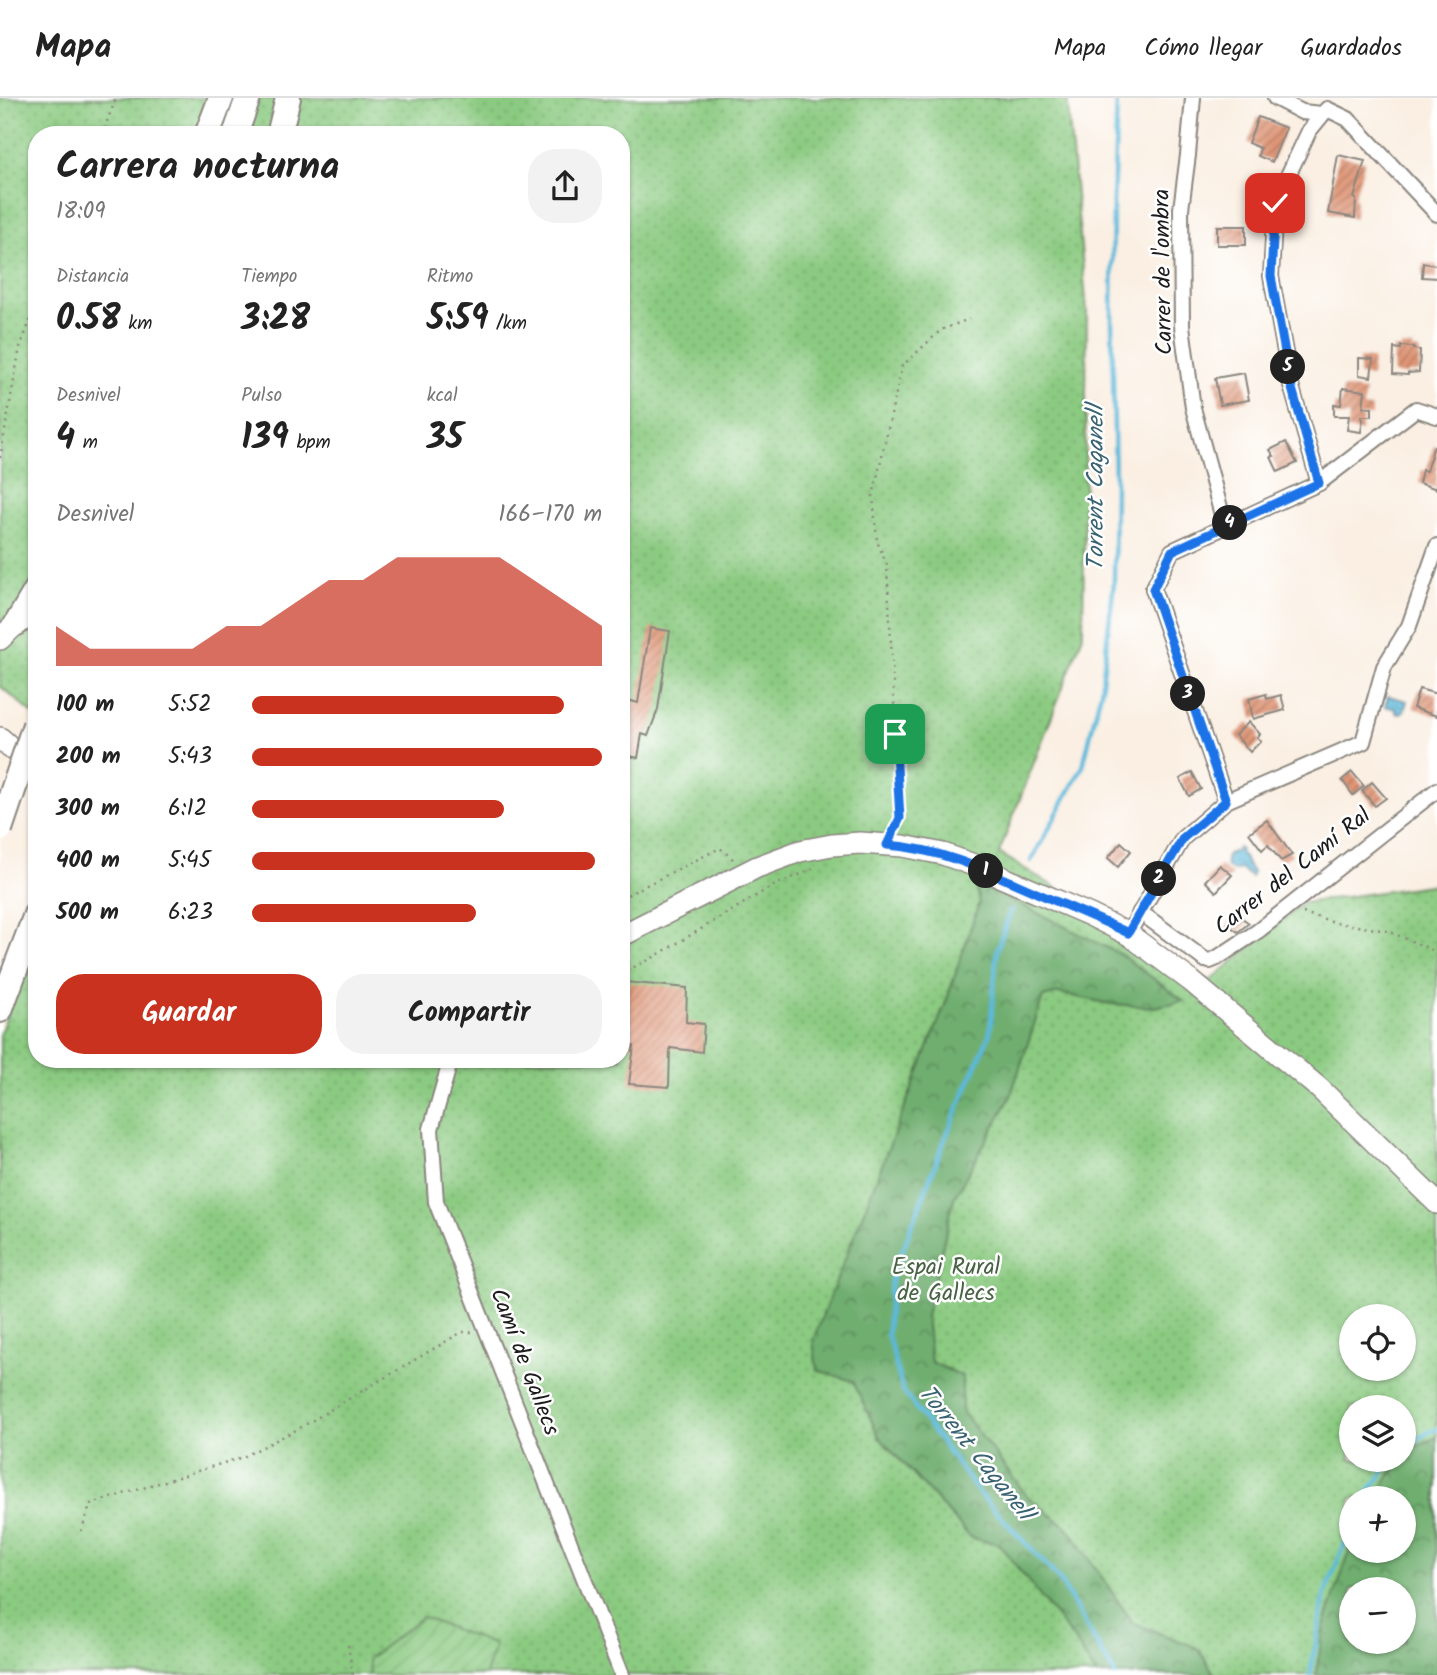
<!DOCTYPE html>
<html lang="es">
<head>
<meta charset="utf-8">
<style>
  :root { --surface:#fff; --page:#f2f2f2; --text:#222; --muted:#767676; --line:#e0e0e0; --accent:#c8321e }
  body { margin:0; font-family:Kalam,sans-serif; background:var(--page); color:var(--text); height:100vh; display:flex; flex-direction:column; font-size:26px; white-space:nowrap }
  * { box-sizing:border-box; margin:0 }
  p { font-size:23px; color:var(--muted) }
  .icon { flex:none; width:38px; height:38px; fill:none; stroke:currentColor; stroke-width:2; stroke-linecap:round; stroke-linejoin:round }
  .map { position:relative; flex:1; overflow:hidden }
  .sheet { position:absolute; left:28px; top:28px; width:602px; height:942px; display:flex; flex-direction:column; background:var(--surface); border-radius:28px; box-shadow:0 2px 5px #0004 }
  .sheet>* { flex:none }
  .fabs { position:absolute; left:1339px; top:1206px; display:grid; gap:14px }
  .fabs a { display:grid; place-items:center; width:77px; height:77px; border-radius:50%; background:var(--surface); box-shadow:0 2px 5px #0004; font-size:35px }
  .pin { position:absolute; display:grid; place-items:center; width:60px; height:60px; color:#fff; margin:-30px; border-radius:14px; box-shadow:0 4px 10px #0006 }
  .km { position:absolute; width:35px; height:35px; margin:-18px; border-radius:50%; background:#222; color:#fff; font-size:19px; line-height:35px; text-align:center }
  .round { display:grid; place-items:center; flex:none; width:74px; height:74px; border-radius:28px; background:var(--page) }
  .summary { display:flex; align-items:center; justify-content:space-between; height:119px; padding:0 28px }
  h1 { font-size:38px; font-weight:700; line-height:52px }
  .figures { display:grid; grid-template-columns:repeat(3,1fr); gap:10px; height:119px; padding:7px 28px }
  .figures div { display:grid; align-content:center }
  .figures b { font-size:35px; font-weight:700 }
  .figures small { font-size:19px; font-weight:400 }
  .figures p { font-size:19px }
  .chart { height:196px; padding:14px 28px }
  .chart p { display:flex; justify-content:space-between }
  .chart svg { width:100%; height:126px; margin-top:7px; fill:var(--accent); opacity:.7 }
  .button { display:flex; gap:14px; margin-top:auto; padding:14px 28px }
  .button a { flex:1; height:80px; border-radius:28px; background:var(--accent); color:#fff; font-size:28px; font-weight:700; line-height:80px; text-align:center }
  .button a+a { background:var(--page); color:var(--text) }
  ul { padding:0 28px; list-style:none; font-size:23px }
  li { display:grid; grid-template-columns:112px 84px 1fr; align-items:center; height:52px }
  li i { height:18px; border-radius:9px; background:var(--accent) }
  header { display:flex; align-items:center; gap:42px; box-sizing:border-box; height:98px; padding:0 35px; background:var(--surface); border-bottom:2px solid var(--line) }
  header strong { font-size:33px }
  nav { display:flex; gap:38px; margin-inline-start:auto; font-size:24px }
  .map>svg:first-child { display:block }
  .grass { fill:url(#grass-dots); stroke:#54734e; stroke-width:2; fill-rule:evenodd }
  .forest { fill:url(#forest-crowns); stroke:#466546; stroke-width:2; fill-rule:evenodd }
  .garden { fill:url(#garden-furrows); stroke:#54734e; stroke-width:2 }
  .water { fill:url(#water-ripples); stroke:#3c6a7c; stroke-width:2 }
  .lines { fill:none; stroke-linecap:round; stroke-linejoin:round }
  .stream { stroke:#5cb9db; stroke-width:4.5 }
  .building { fill:url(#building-hatch) }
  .minor-casing { stroke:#8b867f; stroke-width:18 }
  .secondary-casing { stroke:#8b867f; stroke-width:24 }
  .trunk-casing { stroke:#8b867f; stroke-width:28 }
  .path { stroke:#8b867f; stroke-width:2.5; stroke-dasharray:2 5; stroke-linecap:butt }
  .minor { stroke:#fff; stroke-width:14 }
  .secondary { stroke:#fff; stroke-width:21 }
  .trunk { stroke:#fff; stroke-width:24 }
  .trunk-bridge-casing { stroke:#8b867f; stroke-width:28; stroke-linecap:butt }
  .trunk-bridge { stroke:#fff; stroke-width:24 }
  .route-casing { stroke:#fff; stroke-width:14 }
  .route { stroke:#1a73e8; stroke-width:9 }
  .labels { text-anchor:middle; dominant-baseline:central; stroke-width:5; stroke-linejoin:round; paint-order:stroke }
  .street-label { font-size:23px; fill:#1c1c1c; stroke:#fff }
  .park-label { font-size:23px; fill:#486244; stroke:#fff }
  .water-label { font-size:24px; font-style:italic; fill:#396372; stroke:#fff }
</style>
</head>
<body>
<header>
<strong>Mapa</strong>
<nav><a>Mapa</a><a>Cómo llegar</a><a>Guardados</a></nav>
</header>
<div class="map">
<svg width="1437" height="1577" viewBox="0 0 1437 1577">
  <defs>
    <pattern id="grass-dots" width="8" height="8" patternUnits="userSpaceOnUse" patternTransform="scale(1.75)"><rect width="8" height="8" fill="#8bca81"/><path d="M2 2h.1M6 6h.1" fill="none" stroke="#77ad6f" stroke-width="1.8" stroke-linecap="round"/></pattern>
    <pattern id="forest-crowns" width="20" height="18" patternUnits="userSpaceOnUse" patternTransform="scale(1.75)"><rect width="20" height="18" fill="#70ae6f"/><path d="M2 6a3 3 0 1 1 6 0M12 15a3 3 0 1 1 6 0" fill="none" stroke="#5b8d5a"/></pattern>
    <pattern id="garden-furrows" width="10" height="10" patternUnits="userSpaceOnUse" patternTransform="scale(1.75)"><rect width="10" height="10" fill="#8bca81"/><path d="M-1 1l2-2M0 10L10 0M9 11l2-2" fill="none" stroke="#77ad6f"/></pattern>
    <pattern id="water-ripples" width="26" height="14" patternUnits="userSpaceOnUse" patternTransform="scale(1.75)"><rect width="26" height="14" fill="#5cb9db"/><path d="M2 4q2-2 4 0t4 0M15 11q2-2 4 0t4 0" fill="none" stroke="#4f9ebb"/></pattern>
    <pattern id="building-hatch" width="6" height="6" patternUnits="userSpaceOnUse" patternTransform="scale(1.75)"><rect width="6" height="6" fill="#df9576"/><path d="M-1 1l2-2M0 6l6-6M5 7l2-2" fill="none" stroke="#b47960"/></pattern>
  </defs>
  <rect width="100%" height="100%" fill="#fff"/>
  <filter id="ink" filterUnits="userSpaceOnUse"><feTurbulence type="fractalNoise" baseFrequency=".0143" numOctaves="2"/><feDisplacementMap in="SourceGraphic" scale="14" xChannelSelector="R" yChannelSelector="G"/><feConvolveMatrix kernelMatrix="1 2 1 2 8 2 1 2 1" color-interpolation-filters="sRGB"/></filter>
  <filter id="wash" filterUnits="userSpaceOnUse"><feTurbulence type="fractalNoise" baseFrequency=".00686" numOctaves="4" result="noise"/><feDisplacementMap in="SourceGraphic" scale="28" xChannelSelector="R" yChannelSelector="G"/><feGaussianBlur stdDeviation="1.57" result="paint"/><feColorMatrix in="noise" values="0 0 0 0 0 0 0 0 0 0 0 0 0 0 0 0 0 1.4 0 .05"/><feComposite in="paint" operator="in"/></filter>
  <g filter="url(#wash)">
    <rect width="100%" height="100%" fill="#faefe2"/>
    <!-- grass -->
    <path class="grass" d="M0,0H1067L1087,213L1083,537L999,755L1210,883L1303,805L1437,786V1577H0V935L37,840V961H621V37H37V619L0,588ZM1351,1218H1404V1270H1351ZM1351,1309H1404V1362H1351ZM1351,1400H1404V1452H1351ZM1351,1491H1404V1544H1351Z"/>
    <!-- forest -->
    <g class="forest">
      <polygon points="975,784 1120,856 1184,903 1154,909 1110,906 1059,895 1043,899 1010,1000 954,1100 926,1218 931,1264 962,1278 962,1313 1027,1398 1069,1431 1133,1525 1198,1550 1215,1577 1096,1577 1075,1543 999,1446 971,1440 879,1339 853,1283 817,1272 813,1242 946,904 979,805"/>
      <path d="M1437,1339V1577H1316L1323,1531L1351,1449V1452H1404V1400H1374L1401,1362H1404C1408,1348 1424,1345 1437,1339ZM1351,1491H1404V1544H1351Z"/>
    </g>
    <!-- garden -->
    <polygon class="garden" points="422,1519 495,1547 485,1577 370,1577 368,1561"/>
    <!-- water -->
    <g class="water">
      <polygon points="1388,598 1407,603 1404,613 1400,616 1396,615 1396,611 1385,608"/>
      <polygon points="1238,750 1241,752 1240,755 1244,759 1247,767 1253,774 1251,779 1241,771 1232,773 1226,767 1226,760 1228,756 1237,753"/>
    </g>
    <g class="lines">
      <!-- stream -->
      <g class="stream">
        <polyline points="1031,763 1083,668 1101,593 1114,484 1115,382 1112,223 1113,104 1117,0"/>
        <polyline points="1011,812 997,852 990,935 945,1041 891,1182 887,1235 903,1293 979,1395 1059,1481 1115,1577"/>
        <polyline points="1404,1351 1427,1335 1437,1331"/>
        <polyline points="1364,1400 1392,1362"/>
        <polyline points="1310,1577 1325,1495 1351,1430"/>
      </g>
    </g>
    <g id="blocks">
      <!-- building -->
      <g class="building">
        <polygon points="1258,19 1286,30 1272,64 1258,58 1260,50 1248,45"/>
        <polygon points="1338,57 1365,63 1354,100 1356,101 1355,120 1328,115"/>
        <rect x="1217" y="128" width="29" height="19"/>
        <polygon points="1423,165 1437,167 1437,180 1422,179"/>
        <polygon points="1401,248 1413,249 1413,251 1420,252 1419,274 1408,275 1408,277 1393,276 1394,250 1401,251"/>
        <polygon points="1359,260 1373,261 1371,279 1359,277"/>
        <polygon points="1244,275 1249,302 1220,307 1215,280"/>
        <polygon points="1343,290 1365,293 1363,309 1372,310 1372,318 1362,318 1361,320 1363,321 1361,334 1347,332 1349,318 1334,318 1334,306 1341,307"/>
        <polygon points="1286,344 1297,365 1278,374 1271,359 1274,358 1270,352"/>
        <polygon points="1434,348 1437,348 1437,391 1419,385 1422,372 1426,373"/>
        <polygon points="650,530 670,533 658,611 648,638 642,636 638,660 621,656 621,622 628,602 638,605"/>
        <polygon points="1419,591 1437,596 1437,618 1413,610"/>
        <polygon points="1266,596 1267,601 1281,597 1285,612 1253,621 1249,601"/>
        <polygon points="1249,624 1260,636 1257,639 1261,643 1250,654 1235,637"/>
        <polygon points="1192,674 1201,691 1189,698 1180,681"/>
        <polygon points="1352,674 1364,688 1353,697 1342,682"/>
        <polygon points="1372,684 1386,700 1375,708 1362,693"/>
        <polygon points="1267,722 1292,757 1281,763 1268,747 1262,752 1249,735"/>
        <polygon points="1121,744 1131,753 1118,769 1108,760"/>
        <polygon points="1220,767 1232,777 1216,794 1205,783"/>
        <polygon points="1235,815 1249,825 1238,834 1227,826"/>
        <polygon points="625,884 687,890 686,924 704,926 702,954 670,950 669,989 629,986 634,948 621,946 621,920"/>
      </g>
    </g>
  </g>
  <g filter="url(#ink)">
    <use href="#blocks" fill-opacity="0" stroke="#8b867f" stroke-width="2"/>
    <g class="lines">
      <defs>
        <g id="minor">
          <polyline points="1193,0 1188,57 1181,111 1182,228 1193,310 1225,428"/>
          <polyline points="1275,0 1302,14 1322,16"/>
          <polyline points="1319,385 1291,287 1271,178 1275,105 1309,33 1327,11 1348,21 1437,116"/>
          <polyline points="1226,703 1153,491 1172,453 1319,385 1416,311 1437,318"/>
          <polyline points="1140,814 1205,862 1210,863 1217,860 1258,833 1437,692"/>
          <polyline points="1128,836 1183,740 1226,703 1363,644 1384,569 1409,528 1437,448"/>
          <polyline points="451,961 431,1031 436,1104 622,1577"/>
        </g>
        <g id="secondary">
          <polyline points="0,541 17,525 32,518"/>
          <polyline points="0,640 18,656 37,664"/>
          <polyline points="621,838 757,769 800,753 832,747 860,745 903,748 943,756 971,766 1090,817 1128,836 1191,883 1320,991 1437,1105"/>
        </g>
        <g id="trunk">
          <polyline points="207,37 221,0"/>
          <polyline points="235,37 248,0"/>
          <polyline points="279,37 288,0"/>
          <polyline points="17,525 37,491"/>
          <polyline points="0,912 37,814"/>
        </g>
      </defs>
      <!-- minor casing -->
      <use href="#minor" class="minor-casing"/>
      <!-- secondary casing -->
      <use href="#secondary" class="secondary-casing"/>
      <!-- trunk casing -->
      <use href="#trunk" class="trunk-casing"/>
      <!-- path -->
      <g class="path">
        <polyline points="102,37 116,0"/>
        <polyline points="0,360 20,249 37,205"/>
        <polyline points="894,731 900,720 887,467 877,443 873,398 902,268 941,232 969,221"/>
        <polyline points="621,800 720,750 734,762"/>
        <polyline points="1303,815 1338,825 1388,833 1437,854"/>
        <polyline points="621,875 649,862 771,789 817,769"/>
        <polyline points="611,961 622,970"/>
        <polyline points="81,1433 91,1406 243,1359 298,1331 462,1234 473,1234"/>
        <polyline points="348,1547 353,1577"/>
      </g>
      <!-- minor -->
      <use href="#minor" class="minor"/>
      <!-- secondary -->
      <use href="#secondary" class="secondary"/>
      <!-- trunk -->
      <use href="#trunk" class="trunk"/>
      <defs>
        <polyline id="trunk-bridge" points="0,731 35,627"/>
      </defs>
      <!-- trunk-bridge casing -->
      <use href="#trunk-bridge" class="trunk-bridge-casing"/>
      <!-- trunk-bridge -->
      <use href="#trunk-bridge" class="trunk-bridge"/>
    </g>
  </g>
  <g class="lines" filter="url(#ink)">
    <defs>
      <path id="route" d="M895,636L900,720L887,747C943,751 989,774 1039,796C1069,809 1099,821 1128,835L1183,740L1226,703L1153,491L1172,453L1319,385L1291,287L1271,178L1275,105"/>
    </defs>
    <!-- route casing -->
    <use href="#route" class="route-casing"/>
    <!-- route -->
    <use href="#route" class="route"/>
  </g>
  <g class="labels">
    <!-- street labels -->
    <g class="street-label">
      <text transform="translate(1164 174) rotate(-91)">Carrer de l'ombra</text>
      <text transform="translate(1293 774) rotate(-38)">Carrer del Camí Ral</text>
      <text transform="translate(524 1264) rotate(69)">Camí de Gallecs</text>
    </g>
    <!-- park labels -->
    <g class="park-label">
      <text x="946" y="1170">Espai Rural<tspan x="946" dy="26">de Gallecs</tspan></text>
    </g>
    <!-- water labels -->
    <g class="water-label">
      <text transform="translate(1096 390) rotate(-90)">Torrent Caganell</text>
      <text transform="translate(975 1355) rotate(51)">Torrent Caganell</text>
    </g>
  </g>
</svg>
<div class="fabs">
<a><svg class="icon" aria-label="locate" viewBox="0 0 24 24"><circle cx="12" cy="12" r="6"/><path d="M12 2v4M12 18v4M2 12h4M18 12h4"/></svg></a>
<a><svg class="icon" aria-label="layers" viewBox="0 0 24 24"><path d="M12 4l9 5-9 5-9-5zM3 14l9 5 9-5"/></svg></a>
<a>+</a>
<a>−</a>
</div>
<div class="pin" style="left:895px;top:636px;background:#1e9e55"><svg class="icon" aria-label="arrive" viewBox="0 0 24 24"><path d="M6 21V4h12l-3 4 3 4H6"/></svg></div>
<div class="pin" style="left:1275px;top:105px;background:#d93025"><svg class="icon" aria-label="check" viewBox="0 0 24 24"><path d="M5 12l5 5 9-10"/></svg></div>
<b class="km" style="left:986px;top:773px">1</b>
<b class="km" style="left:1159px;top:781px">2</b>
<b class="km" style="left:1188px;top:596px">3</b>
<b class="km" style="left:1230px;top:425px">4</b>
<b class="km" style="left:1288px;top:269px">5</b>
<section class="sheet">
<div class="summary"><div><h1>Carrera nocturna</h1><p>18:09</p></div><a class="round"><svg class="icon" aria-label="share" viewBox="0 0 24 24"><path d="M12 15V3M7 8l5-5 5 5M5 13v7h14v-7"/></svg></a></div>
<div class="figures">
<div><p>Distancia</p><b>0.58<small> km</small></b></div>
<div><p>Tiempo</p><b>3:28</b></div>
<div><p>Ritmo</p><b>5:59<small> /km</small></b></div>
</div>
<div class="figures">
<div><p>Desnivel</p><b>4<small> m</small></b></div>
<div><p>Pulso</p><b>139<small> bpm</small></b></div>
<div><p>kcal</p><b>35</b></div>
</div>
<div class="chart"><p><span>Desnivel</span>166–170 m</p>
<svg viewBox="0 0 160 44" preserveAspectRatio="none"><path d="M0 44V30L10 38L20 38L30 38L40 38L50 30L60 30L70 22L80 14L90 14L100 6L110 6L120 6L130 6L140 14L150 22L160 30V44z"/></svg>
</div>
<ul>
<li><b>100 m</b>5:52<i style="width:89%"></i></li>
<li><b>200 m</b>5:43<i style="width:100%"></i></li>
<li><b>300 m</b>6:12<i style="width:72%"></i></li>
<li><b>400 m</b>5:45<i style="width:98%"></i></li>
<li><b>500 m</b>6:23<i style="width:64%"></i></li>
</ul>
<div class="button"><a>Guardar</a><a>Compartir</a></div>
</section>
</div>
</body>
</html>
